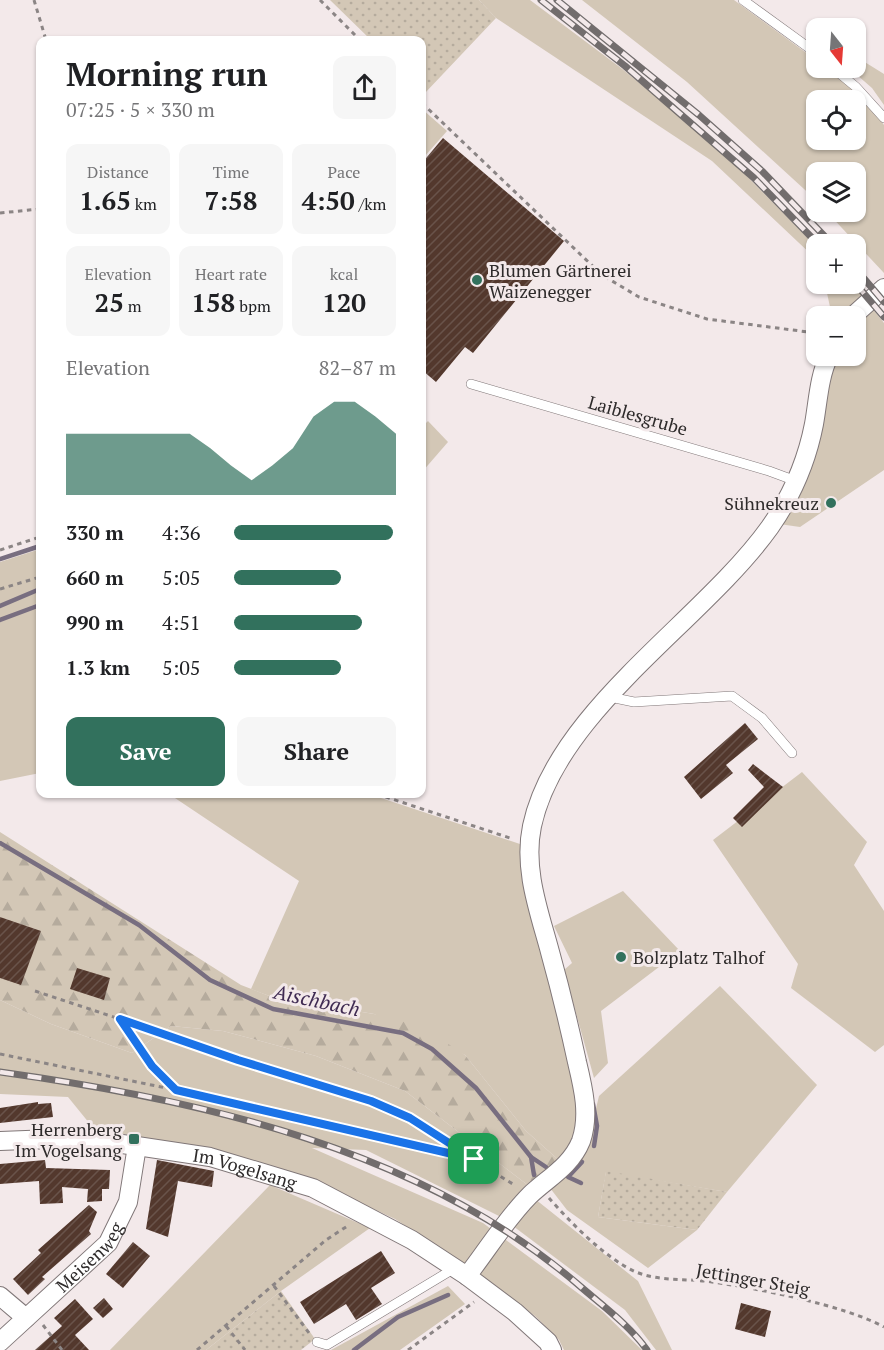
<!DOCTYPE html>
<html lang="en">
<head>
<meta charset="utf-8">
<style>
  :root { --surface:#fff; --page:#f6f6f6; --text:#202124; --muted:#757577; --accent:#32715d }
  body { margin:0; font-family:"PT Serif",serif; background:var(--page); color:var(--text); height:100vh; display:flex; flex-direction:column; font-size:22px; white-space:nowrap }
  * { box-sizing:border-box; margin:0 }
  p { font-size:20px; color:var(--muted) }
  .icon { flex:none; width:33px; height:33px; fill:none; stroke:currentColor; stroke-width:2; stroke-linecap:round; stroke-linejoin:round }
  .map { position:relative; flex:1; overflow:hidden }
  .drawer { position:absolute; left:36px; top:36px; width:390px; height:762px; display:flex; flex-direction:column; background:var(--surface); border-radius:12px; box-shadow:0 2px 4px #0004 }
  .drawer>* { flex:none }
  .needle { width:39px; rotate:163deg }
  .fabs { position:absolute; left:806px; top:18px; display:grid; gap:12px }
  .fabs a { display:grid; place-items:center; width:60px; height:60px; border-radius:12px; background:var(--surface); box-shadow:0 2px 4px #0004; font-size:30px }
  .pin { position:absolute; display:grid; place-items:center; width:51px; height:51px; color:#fff; margin:-26px; border-radius:12px; box-shadow:0 3px 9px #0006 }
  .round { display:grid; place-items:center; flex:none; width:63px; height:63px; border-radius:12px; background:var(--page) }
  .headline { display:flex; align-items:center; justify-content:space-between; height:102px; padding:0 30px }
  h1 { font-size:33px; font-weight:800; line-height:45px }
  .figures { display:grid; grid-template-columns:repeat(3,1fr); gap:9px; height:102px; padding:6px 30px }
  .figures div { display:grid; align-content:center; border-radius:12px; background:var(--page); text-align:center }
  .figures b { font-size:26px; font-weight:800 }
  .figures small { font-size:16px; font-weight:400 }
  .figures p { font-size:16px }
  .chart { height:168px; padding:12px 30px }
  .chart p { display:flex; justify-content:space-between }
  .chart svg { width:100%; height:108px; margin-top:6px; fill:var(--accent); opacity:.7 }
  .cta { display:flex; gap:12px; margin-top:auto; padding:12px 30px }
  .cta a { flex:1; height:69px; border-radius:12px; background:var(--accent); color:#fff; font-size:24px; font-weight:800; line-height:69px; text-align:center }
  .cta a+a { background:var(--page); color:var(--text) }
  ul { padding:0 30px; list-style:none; font-size:20px }
  li { display:grid; grid-template-columns:96px 72px 1fr; align-items:center; height:45px }
  li i { height:15px; border-radius:8px; background:var(--accent) }
  .map>svg:first-child { display:block }
  .grass { fill:#d3c7b6; fill-rule:evenodd }
  .forest { fill:url(#forest-firs) }
  .park { fill:url(#park-dots) }
  .lines { fill:none; stroke-linecap:round; stroke-linejoin:round }
  .stream { stroke:#786e80; stroke-width:4.5 }
  .building { fill:url(#building-hatch) }
  .service-casing { stroke:#807778; stroke-width:10 }
  .minor-casing { stroke:#807778; stroke-width:20 }
  .path { stroke:#8b8585; stroke-width:3; stroke-dasharray:4.5 4.5; stroke-linecap:butt }
  .service { stroke:#fff; stroke-width:9 }
  .minor { stroke:#fff; stroke-width:18 }
  .rail-casing { stroke:#726d6d; stroke-width:7 }
  .rail { stroke:#f3e9ea; stroke-width:4.5; stroke-dasharray:14; stroke-linecap:butt }
  .route-casing { stroke:#fff; stroke-width:12 }
  .route { stroke:#1a73e8; stroke-width:8 }
  .poi-dot { fill:#32715d; stroke:#f3e9ea; stroke-width:2 }
  .labels { text-anchor:middle; dominant-baseline:central; stroke-width:6; stroke-linejoin:round; paint-order:stroke }
  .poi-label { font-size:18px; fill:#2e2b2b; stroke:#f3e9ea; text-anchor:start }
  .street-label { font-size:18px; fill:#2e2b2b; stroke:#f3e9ea }
  .water-label { font-size:20px; font-style:italic; fill:#3f2a52; stroke:#f3e9ea }
</style>
</head>
<body>
<div class="map">
<svg width="884" height="1350" viewBox="0 0 884 1350">
  <defs>
    <pattern id="forest-firs" width="22" height="20" patternUnits="userSpaceOnUse" patternTransform="scale(1.5)"><rect width="22" height="20" fill="#d3c7b6"/><path d="M5 1l3.5 6h-7zM16 11l3.5 6h-7z" fill="#b5ab9d"/></pattern>
    <pattern id="park-dots" width="8" height="8" patternUnits="userSpaceOnUse" patternTransform="scale(1.5)"><rect width="8" height="8" fill="#d3c7b6"/><path d="M2 2h.1M6 6h.1" fill="none" stroke="#b5ab9d" stroke-width="1.8" stroke-linecap="round"/></pattern>
    <pattern id="building-hatch" width="6" height="6" patternUnits="userSpaceOnUse" patternTransform="scale(1.5)"><rect width="6" height="6" fill="#53382d"/><path d="M-1 1l2-2M0 6l6-6M5 7l2-2" fill="none" stroke="#69534a"/></pattern>
  </defs>
  <rect width="100%" height="100%" fill="#f3e9ea"/>
  <!-- grass -->
  <g class="grass">
    <polygon points="479,0 530,0 621,68 719,148 816,246 816,259 712,161 496,18"/>
    <path d="M582,0H734L816,60V68C836,68 873,109 884,125V273L827,212H855V172H816V200L687,82ZM816,100H855V140H816Z"/>
    <polygon points="855,56 884,74 884,105 872,88 849,68 855,68"/>
    <polygon points="422,109 447,131 425,156 422,153"/>
    <polygon points="825,284 853,284 884,323 884,470 800,527 779,524 832,364 836,356 855,356 855,316 832,316"/>
    <polygon points="428,421 448,442 422,472 422,427"/>
    <polygon points="40,549 40,773 0,781 0,562"/>
    <polygon points="802,772 867,842 854,865 884,911 884,1045 875,1052 791,988 798,964 713,840"/>
    <polygon points="169,794 369,794 520,844 578,1085 579,1124 562,1163 526,1131 465,1055 374,1014 272,997 251,989 299,881"/>
    <polygon points="623,891 680,951 601,1011 608,1063 594,1078 564,970 572,963 554,926"/>
    <polygon points="720,986 817,1085 727,1192 606,1172 598,1217 697,1230 648,1268 567,1210 550,1188 585,1154 599,1096"/>
    <polygon points="0,1000 51,1024 132,1053 171,1026 223,1031 316,1056 405,1091 529,1186 530,1195 638,1281 672,1350 656,1350 625,1310 501,1217 366,1150 312,1148 483,1223 602,1311 642,1350 564,1350 559,1340 535,1316 455,1258 395,1219 335,1191 203,1148 94,1129 68,1097 0,1094"/>
    <polygon points="270,1185 370,1228 281,1291 206,1350 110,1350"/>
    <polygon points="448,1286 465,1304 400,1350 331,1350"/>
  </g>
  <!-- forest -->
  <polygon class="forest" points="0,832 241,985 272,997 374,1014 421,1026 465,1055 526,1131 562,1163 529,1186 405,1091 316,1056 223,1031 171,1026 132,1053 51,1024 0,1000"/>
  <!-- park -->
  <g class="park">
    <polygon points="330,0 479,0 496,18 425,93 422,90 422,40 371,40"/>
    <polygon points="606,1171 727,1192 697,1230 598,1217"/>
    <polygon points="281,1291 315,1339 301,1350 206,1350"/>
  </g>
  <g class="lines">
    <!-- stream -->
    <g class="stream">
      <polyline points="0,559 40,546"/>
      <polyline points="0,606 40,589"/>
      <polyline points="0,620 40,605"/>
      <polyline points="0,843 139,925 210,980 273,1009 403,1033 432,1049 476,1088 531,1157 546,1167"/>
      <polyline points="593,1104 597,1126 594,1146"/>
      <polyline points="531,1157 534,1175"/>
      <polyline points="581,1183 568,1177 582,1162"/>
      <polyline points="354,1350 398,1317 448,1295"/>
    </g>
  </g>
  <!-- building -->
  <g class="building">
    <polygon points="443,138 564,241 473,353 465,347 436,382 422,370 422,163"/>
    <polygon points="745,723 758,739 726,765 733,773 701,799 684,777"/>
    <polygon points="753,764 783,787 742,827 733,818 764,787 748,770"/>
    <polygon points="0,917 41,931 21,985 0,978"/>
    <polygon points="77,968 110,978 104,1000 70,989"/>
    <polygon points="38,1102 38,1104 51,1103 53,1117 0,1123 0,1108"/>
    <polygon points="45,1160 46,1168 110,1170 109,1189 102,1189 102,1201 87,1202 88,1189 62,1187 63,1203 40,1204 39,1181 0,1184 0,1164"/>
    <polygon points="157,1160 214,1171 212,1187 178,1181 168,1237 146,1229"/>
    <polygon points="89,1205 97,1212 89,1231 91,1234 42,1277 45,1279 28,1295 13,1279 41,1253 38,1250"/>
    <polygon points="133,1242 150,1256 123,1288 106,1274"/>
    <polygon points="381,1251 395,1273 371,1288 382,1304 356,1320 346,1304 314,1324 300,1302"/>
    <polygon points="104,1298 113,1309 103,1318 93,1308"/>
    <polygon points="75,1299 93,1319 75,1335 89,1350 35,1350 62,1326 54,1318"/>
    <polygon points="741,1303 771,1311 765,1337 735,1329"/>
  </g>
  <g class="lines">
    <defs>
      <g id="service">
        <polyline points="743,0 816,53"/>
        <polyline points="833,68 856,87 884,118"/>
        <polyline points="471,384 769,471 796,481"/>
        <polyline points="610,697 634,702 732,696 762,718 792,753"/>
        <polyline points="317,1342 327,1345 455,1268"/>
      </g>
      <g id="minor">
        <polyline points="853,316 884,288"/>
        <path id="s1" d="M0,1141L77,1138L137,1146L210,1157L313,1188L412,1240L467,1276L515,1312L548,1342L552,1350"/>
        <path d="M467,1276C488,1249 506,1219 530,1195C548,1178 571,1166 581,1141C590,1115 583,1087 577,1062C569,1025 560,988 550,952C539,911 523,869 532,826C557,710 702,622 770,527C791,497 807,460 814,424C818,402 819,376 829,356"/>
        <polyline points="0,1296 26,1318"/>
        <path id="s2" d="M0,1342L108,1243L128,1202L137,1146"/>
      </g>
    </defs>
    <!-- service casing -->
    <use href="#service" class="service-casing"/>
    <!-- minor casing -->
    <use href="#minor" class="minor-casing"/>
    <!-- path -->
    <g class="path">
      <polyline points="34,0 46,40"/>
      <polyline points="320,0 360,40"/>
      <polyline points="422,103 602,275 639,297 707,319 816,333"/>
      <polyline points="0,213 40,209"/>
      <polyline points="0,550 40,537"/>
      <polyline points="0,589 40,577"/>
      <polyline points="377,794 513,839"/>
      <polyline points="35,991 392,1109 516,1186"/>
      <polyline points="0,1054 176,1090 152,1066 121,1020"/>
      <polyline points="176,1090 470,1158"/>
      <path d="M549,1198C570,1222 606,1259 636,1272C661,1282 685,1278 712,1282C756,1288 847,1306 884,1327"/>
      <polyline points="274,1286 309,1333"/>
      <polyline points="43,1325 62,1350"/>
      <polyline points="226,1326 245,1350"/>
      <polyline points="197,1350 326,1240 349,1225"/>
      <polyline points="408,1350 474,1302"/>
    </g>
    <!-- service -->
    <use href="#service" class="service"/>
    <!-- minor -->
    <use href="#minor" class="minor"/>
    <defs>
      <g id="rail">
        <polyline points="541,0 625,66 754,178 818,244"/>
        <polyline points="557,0 699,115 762,171 832,244"/>
        <polyline points="855,268 884,302"/>
        <polyline points="855,283 884,317"/>
        <path d="M0,1072C203,1100 423,1150 581,1287C603,1306 630,1326 647,1350"/>
      </g>
    </defs>
    <!-- rail casing -->
    <use href="#rail" class="rail-casing"/>
    <!-- rail -->
    <use href="#rail" class="rail"/>
  </g>
  <g class="lines">
    <defs>
      <polygon id="route" points="120,1019 238,1060 371,1101 410,1118 474,1159 176,1090 152,1066"/>
    </defs>
    <!-- route casing -->
    <use href="#route" class="route-casing"/>
    <!-- route -->
    <use href="#route" class="route"/>
  </g>
  <!-- markers -->
  <g class="poi-dot">
    <circle cx="477" cy="280" r="6"/>
    <circle cx="831" cy="503" r="6"/>
    <circle cx="621" cy="957" r="6"/>
    <rect x="128" y="1133" width="12" height="12" rx="3"/>
  </g>
  <g class="labels">
    <!-- poi labels -->
    <g class="poi-label">
      <text x="489" y="270">Blumen Gärtnerei<tspan x="489" dy="21">Waizenegger</tspan></text>
      <text x="819" y="503" text-anchor="end">Sühnekreuz</text>
      <text x="633" y="957">Bolzplatz Talhof</text>
      <text x="122" y="1129" text-anchor="end">Herrenberg<tspan x="122" dy="21">Im Vogelsang</tspan></text>
    </g>
    <!-- street labels -->
    <g class="street-label">
      <text transform="translate(638 415) rotate(16)">Laiblesgrube</text>
      <text stroke="none"><textPath href="#s1" startOffset="248">Im Vogelsang</textPath></text>
      <text stroke="none"><textPath href="#s2" startOffset="124">Meisenweg</textPath></text>
      <text transform="translate(753 1279) rotate(10)">Jettinger Steig</text>
    </g>
    <!-- water labels -->
    <g class="water-label">
      <text transform="translate(317 1000) rotate(12)">Aischbach</text>
    </g>
  </g>
</svg>
<div class="fabs">
<a><svg class="needle" viewBox="-14 -14 28 28"><path d="M0-13l5 13h-10z" fill="#e53935"/><path d="M0 13l5-13h-10z" fill="#757577"/></svg></a>
<a><svg class="icon" aria-label="locate" viewBox="0 0 24 24"><circle cx="12" cy="12" r="6"/><path d="M12 2v4M12 18v4M2 12h4M18 12h4"/></svg></a>
<a><svg class="icon" aria-label="layers" viewBox="0 0 24 24"><path d="M12 4l9 5-9 5-9-5zM3 14l9 5 9-5"/></svg></a>
<a>+</a>
<a>−</a>
</div>
<div class="pin" style="left:474px;top:1159px;background:#1e9e55"><svg class="icon" aria-label="arrive" viewBox="0 0 24 24"><path d="M6 21V4h12l-3 4 3 4H6"/></svg></div>
<section class="drawer">
<div class="headline"><div><h1>Morning run</h1><p>07:25 · 5 × 330 m</p></div><a class="round"><svg class="icon" aria-label="share" viewBox="0 0 24 24"><path d="M12 15V3M7 8l5-5 5 5M5 13v7h14v-7"/></svg></a></div>
<div class="figures">
<div><p>Distance</p><b>1.65<small> km</small></b></div>
<div><p>Time</p><b>7:58</b></div>
<div><p>Pace</p><b>4:50<small> /km</small></b></div>
</div>
<div class="figures">
<div><p>Elevation</p><b>25<small> m</small></b></div>
<div><p>Heart rate</p><b>158<small> bpm</small></b></div>
<div><p>kcal</p><b>120</b></div>
</div>
<div class="chart"><p><span>Elevation</span>82–87 m</p>
<svg viewBox="0 0 160 44" preserveAspectRatio="none"><path d="M0 44V19L10 19L20 19L30 19L40 19L50 19L60 19L70 25L80 32L90 38L100 32L110 25L120 12L130 6L140 6L150 12L160 19V44z"/></svg>
</div>
<ul>
<li><b>330 m</b>4:36<i style="width:98%"></i></li>
<li><b>660 m</b>5:05<i style="width:66%"></i></li>
<li><b>990 m</b>4:51<i style="width:79%"></i></li>
<li><b>1.3 km</b>5:05<i style="width:66%"></i></li>
</ul>
<div class="cta"><a>Save</a><a>Share</a></div>
</section>
</div>
</body>
</html>
